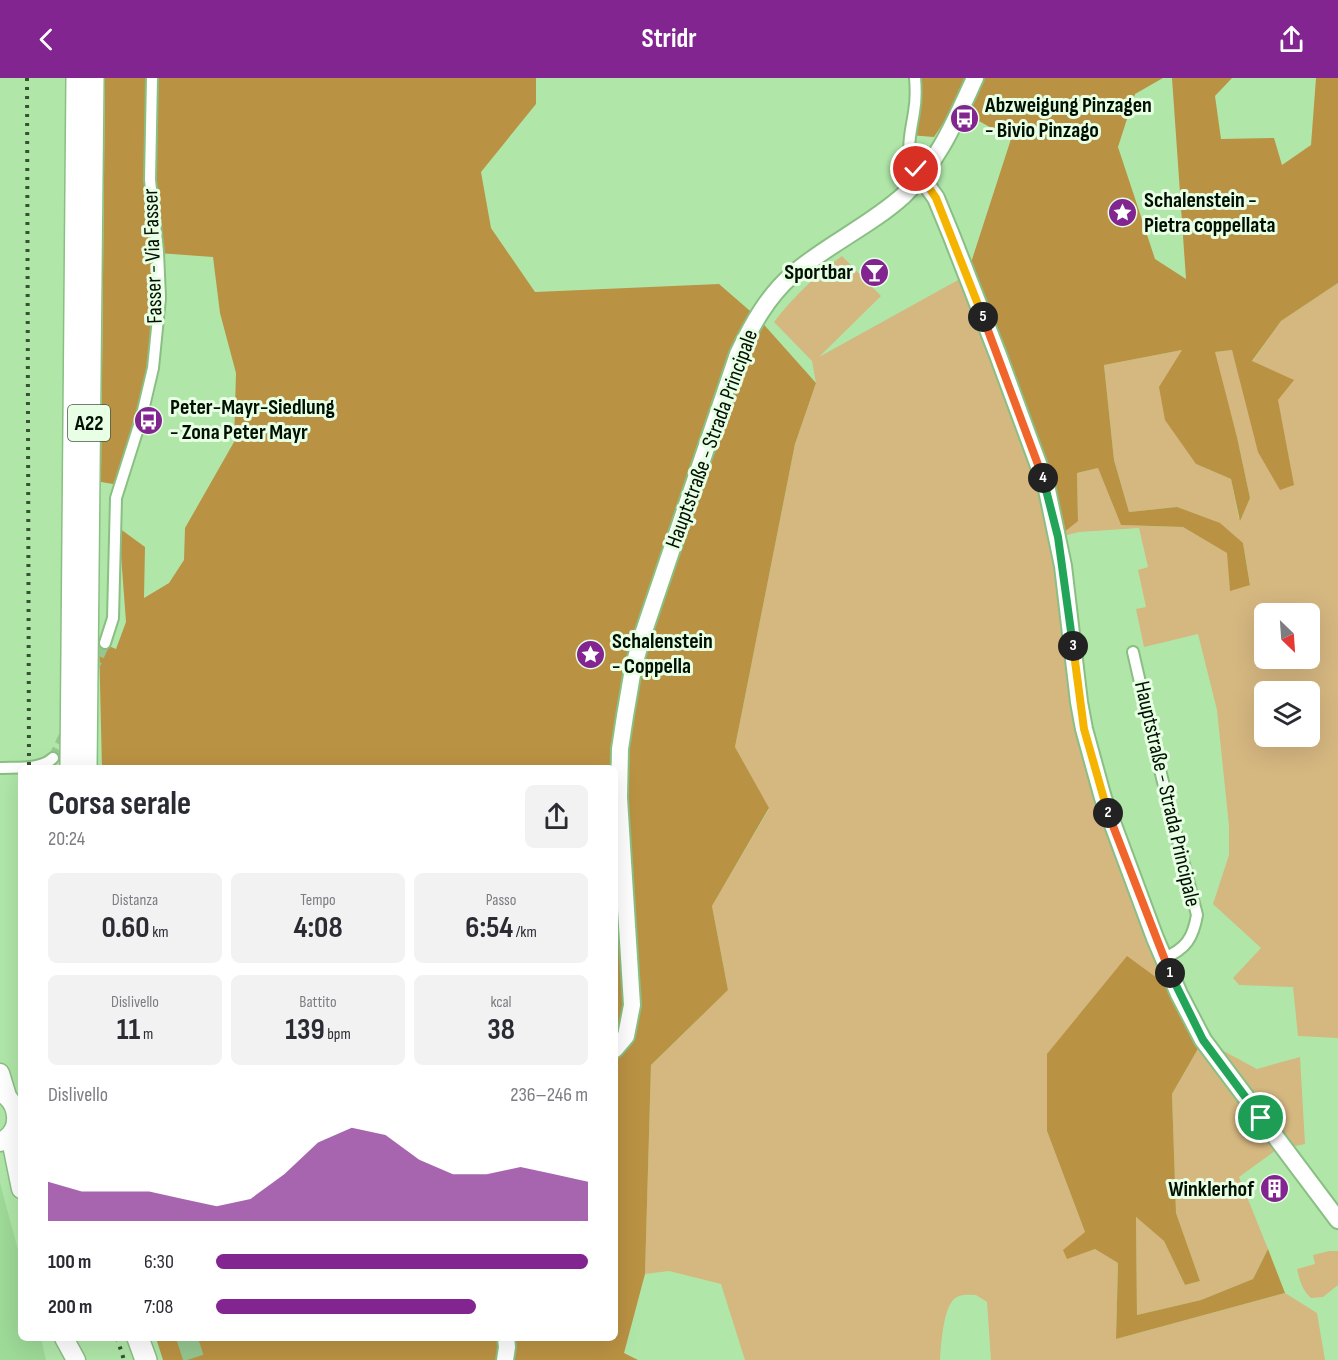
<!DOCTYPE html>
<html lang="it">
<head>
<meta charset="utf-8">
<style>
  :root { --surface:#fff; --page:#f2f2f3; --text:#2b2b33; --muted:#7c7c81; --accent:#822590 }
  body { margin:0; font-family:"Sofia Sans Condensed",sans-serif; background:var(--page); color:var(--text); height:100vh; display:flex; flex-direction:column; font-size:22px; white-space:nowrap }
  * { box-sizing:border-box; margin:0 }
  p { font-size:20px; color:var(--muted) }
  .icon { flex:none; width:33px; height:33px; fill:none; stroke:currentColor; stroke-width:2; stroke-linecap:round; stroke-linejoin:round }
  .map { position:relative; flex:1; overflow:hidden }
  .drawer { position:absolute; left:18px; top:687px; width:600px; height:576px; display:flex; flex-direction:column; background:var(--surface); border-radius:9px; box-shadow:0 6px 24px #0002 }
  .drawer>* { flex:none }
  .needle { width:39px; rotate:155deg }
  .controls { position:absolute; left:1254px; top:525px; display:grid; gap:12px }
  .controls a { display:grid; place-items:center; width:66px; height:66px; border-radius:9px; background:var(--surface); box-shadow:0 6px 24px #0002; font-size:30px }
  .pin { position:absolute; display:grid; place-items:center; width:51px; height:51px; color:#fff; margin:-26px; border:3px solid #fff; border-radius:50%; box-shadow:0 2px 6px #0007 }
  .km { position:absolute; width:30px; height:30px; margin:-15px; border-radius:50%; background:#222; color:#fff; font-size:16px; line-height:30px; text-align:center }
  .round { display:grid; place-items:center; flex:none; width:63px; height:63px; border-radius:9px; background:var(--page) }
  .overview { display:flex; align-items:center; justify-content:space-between; height:102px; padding:0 30px }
  h1 { font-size:33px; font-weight:700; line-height:45px }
  .metrics { display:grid; grid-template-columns:repeat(3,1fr); gap:9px; height:102px; padding:6px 30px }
  .metrics div { display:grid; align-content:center; border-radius:9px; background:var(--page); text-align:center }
  .metrics b { font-size:30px; font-weight:700 }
  .metrics small { font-size:16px; font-weight:400 }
  .metrics p { font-size:16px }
  .chart { height:168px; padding:12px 30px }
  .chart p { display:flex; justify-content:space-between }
  .chart svg { width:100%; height:108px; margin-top:6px; fill:var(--accent); opacity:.7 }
  ul { padding:0 30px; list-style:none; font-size:20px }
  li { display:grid; grid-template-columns:96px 72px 1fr; align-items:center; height:45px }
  li i { height:15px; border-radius:8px; background:var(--accent) }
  header { display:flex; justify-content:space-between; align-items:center; height:78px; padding:0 30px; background:var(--accent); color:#fff; font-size:27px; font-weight:700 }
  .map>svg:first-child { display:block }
  .built { fill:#9eda98 }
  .green { fill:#d5b780; fill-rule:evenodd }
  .forest { fill:#ba9243 }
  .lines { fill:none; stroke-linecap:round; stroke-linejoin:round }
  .street-tunnel { stroke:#96c790; stroke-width:10; stroke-dasharray:10 5; stroke-linecap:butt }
  .highway-tunnel { stroke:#96c790; stroke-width:21; stroke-dasharray:21 10; stroke-linecap:butt }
  .street-casing { stroke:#8abf83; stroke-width:14 }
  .secondary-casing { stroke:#8abf83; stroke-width:20 }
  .primary-casing { stroke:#8abf83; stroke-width:21 }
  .highway-casing { stroke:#8abf83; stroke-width:24 }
  .street { stroke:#fff; stroke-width:10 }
  .secondary { stroke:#fff; stroke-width:16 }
  .primary { stroke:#fff; stroke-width:18 }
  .highway { stroke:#fff; stroke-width:21 }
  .rail { stroke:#365233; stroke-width:4; stroke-dasharray:3 6; stroke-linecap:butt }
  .split-1-casing { stroke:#fff; stroke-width:12 }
  .split-2-casing { stroke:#fff; stroke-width:12 }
  .split-3-casing { stroke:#fff; stroke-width:12 }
  .split-4-casing { stroke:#fff; stroke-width:12 }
  .split-5-casing { stroke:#fff; stroke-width:12 }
  .split-6-casing { stroke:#fff; stroke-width:12 }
  .split-1 { stroke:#22a559; stroke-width:8 }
  .split-2 { stroke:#f0652b; stroke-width:8 }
  .split-3 { stroke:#f5b400; stroke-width:8 }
  .split-4 { stroke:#22a559; stroke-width:8 }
  .split-5 { stroke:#f0652b; stroke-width:8 }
  .split-6 { stroke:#f5b400; stroke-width:8 }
  .labels { text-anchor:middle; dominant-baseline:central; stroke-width:6; stroke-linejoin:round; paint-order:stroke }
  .shield { fill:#e8fee5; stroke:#465845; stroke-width:1.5 }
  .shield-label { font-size:21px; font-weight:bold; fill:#011100 }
  .poi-label { font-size:22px; font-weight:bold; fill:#011100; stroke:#e8fee5; text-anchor:start }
  .street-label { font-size:22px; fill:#011100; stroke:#e8fee5 }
</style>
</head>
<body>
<header><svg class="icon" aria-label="back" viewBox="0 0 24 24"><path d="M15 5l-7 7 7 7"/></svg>Stridr<svg class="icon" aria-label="share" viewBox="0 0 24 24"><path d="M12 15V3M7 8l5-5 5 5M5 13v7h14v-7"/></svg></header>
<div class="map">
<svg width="1338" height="1282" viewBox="0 0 1338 1282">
  <rect width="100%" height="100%" fill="#b0e7a9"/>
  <!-- built -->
  <polygon class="built" points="0,1105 21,1183 21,1260 41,1260 46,1282 0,1282"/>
  <!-- green -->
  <g class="green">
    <path d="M842,178L881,218L819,279L967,197L1078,442L1077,395L1098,390L1121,447L1183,449L1228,475L1230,512L1250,506L1243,465L1177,429L1129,434L1114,382L1104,287L1182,272L1196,386L1231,401L1239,441L1250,420L1237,359L1214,274L1232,272L1245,316L1252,284L1281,243L1338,205V960L1298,958L1293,909L1239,907L1233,900L1261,870L1213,826L1229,777V748L1217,632L1198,556L1144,569L1136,531L1146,529L1138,492L1148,489L1139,450L1079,454L1059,459L1084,651L1179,916L1047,1053L1085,1154L1067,1180L1095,1171L1118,1185L1116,1261L1285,1215L1317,1235L1325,1282H991L987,1224L976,1217C971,1217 962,1216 957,1219C943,1225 941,1269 940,1282H745L721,1206L669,1193L645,1196L651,987L728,912L712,828L769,731L735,669L795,366L816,305L812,283L774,244C793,219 817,196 842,178ZM1264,536H1310V580H1264ZM1264,614H1310V658H1264Z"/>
    <polygon points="1203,962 1257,991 1300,979 1305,1066 1276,1072 1239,1099 1268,1171 1253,1201 1201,1222 1137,1237 1136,1139 1164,1163 1185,1207 1200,1203 1176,1135 1172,1016"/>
    <path d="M1329,1173H1338V1207L1323,1219L1311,1220C1302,1212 1300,1203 1297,1191L1315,1186L1313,1177Z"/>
  </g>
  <!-- forest -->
  <g class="forest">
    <polygon points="105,0 536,0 536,26 481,94 491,150 535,214 719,206 757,239 816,305 795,366 735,669 769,730 712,828 728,912 651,987 645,1196 624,1275 638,1282 163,1282 156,1260 615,1260 615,690 102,690 99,564 116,571 126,544 119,450 145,469 144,520 169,505 184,482 185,450 234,364 236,295 220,235 213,179 158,175 153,290 119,407 101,404"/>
    <polygon points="915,0 1163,0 1135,16 1118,69 1155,181 1186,201 1172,0 1232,0 1215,18 1221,61 1274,60 1282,87 1311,67 1316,0 1338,0 1338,205 1281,243 1252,283 1294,302 1278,322 1294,407 1280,412 1258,374 1232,272 1215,274 1237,359 1250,420 1240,443 1231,401 1196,386 1165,342 1159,309 1182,272 1104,287 1114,382 1129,434 1177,429 1220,445 1243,465 1250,507 1230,513 1227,475 1183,449 1121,447 1098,390 1077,395 1078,443 1058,459 967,197 1011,61 954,29 934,59 909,57"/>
    <polygon points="1127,878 1179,916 1203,962 1172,1016 1176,1135 1200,1203 1185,1207 1164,1163 1136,1139 1137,1237 1201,1222 1253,1201 1268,1171 1285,1215 1116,1261 1118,1185 1095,1171 1067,1181 1063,1172 1085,1154 1047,1053 1047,976"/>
  </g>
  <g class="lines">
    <!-- street-tunnel -->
    <g class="street-tunnel">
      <polyline points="93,592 105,565"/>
      <polyline points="53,680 67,651"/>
    </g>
    <!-- highway-tunnel -->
    <polyline class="highway-tunnel" points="187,1260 194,1282"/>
    <defs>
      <g id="street">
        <path d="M915,0C916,11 916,23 914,34C910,61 903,75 921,99"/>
        <polyline points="105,565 113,540 116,420 141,341 153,290 160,220 158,174 150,102 152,0"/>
        <path d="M1133,574L1161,696L1197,837C1193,860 1186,871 1164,880"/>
        <path d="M0,690C17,689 41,692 53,680"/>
      </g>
      <g id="secondary">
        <polyline points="921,99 936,120 952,159 998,277 1046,407 1063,488 1079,624 1084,651 1103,720 1155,860 1179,916 1203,962 1338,1142"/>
        <path d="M615,971L626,958L632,927L619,720L620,671L625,638L633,591L641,562L738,276C752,247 767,219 792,197C826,167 870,148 904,117C938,85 956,41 975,0"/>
        <polyline points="505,1282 507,1269 506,1260"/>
      </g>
      <g id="primary">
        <polyline points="0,995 7,1018"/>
        <path d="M0,1014C20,1025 23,1054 0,1064"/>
        <polyline points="10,1057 21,1111"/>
        <polyline points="64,1260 76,1282"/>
      </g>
      <g id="highway">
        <polyline points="71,690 77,0"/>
        <polyline points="86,690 93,0"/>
        <polyline points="138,1260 146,1282"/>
      </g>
    </defs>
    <!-- street casing -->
    <use href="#street" class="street-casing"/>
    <!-- secondary casing -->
    <use href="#secondary" class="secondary-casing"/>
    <!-- primary casing -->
    <use href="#primary" class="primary-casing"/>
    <!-- highway casing -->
    <use href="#highway" class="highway-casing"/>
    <!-- street -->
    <use href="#street" class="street"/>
    <!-- secondary -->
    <use href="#secondary" class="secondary"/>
    <!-- primary -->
    <use href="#primary" class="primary"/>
    <!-- highway -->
    <use href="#highway" class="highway"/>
    <!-- rail -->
    <g class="rail">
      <polyline points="27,0 29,690"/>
      <polyline points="117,1260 124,1282"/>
    </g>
  </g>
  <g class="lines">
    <defs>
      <polyline id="split-1" points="1170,895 1203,962 1261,1040"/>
      <polyline id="split-2" points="1108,735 1170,895"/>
      <polyline id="split-3" points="1073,568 1084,651 1108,735"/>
      <polyline id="split-4" points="1043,400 1058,459 1073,568"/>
      <polyline id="split-5" points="983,239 1043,400"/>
      <polyline id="split-6" points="916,91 936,120 983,239"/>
    </defs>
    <!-- split-1 casing -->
    <use href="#split-1" class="split-1-casing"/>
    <!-- split-2 casing -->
    <use href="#split-2" class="split-2-casing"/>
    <!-- split-3 casing -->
    <use href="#split-3" class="split-3-casing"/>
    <!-- split-4 casing -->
    <use href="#split-4" class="split-4-casing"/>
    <!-- split-5 casing -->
    <use href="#split-5" class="split-5-casing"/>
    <!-- split-6 casing -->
    <use href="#split-6" class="split-6-casing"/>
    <!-- split-1 -->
    <use href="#split-1" class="split-1"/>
    <!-- split-2 -->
    <use href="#split-2" class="split-2"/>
    <!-- split-3 -->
    <use href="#split-3" class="split-3"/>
    <!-- split-4 -->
    <use href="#split-4" class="split-4"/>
    <!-- split-5 -->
    <use href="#split-5" class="split-5"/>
    <!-- split-6 -->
    <use href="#split-6" class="split-6"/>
  </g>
  <!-- icons -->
  <defs>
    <symbol id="bus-disc" viewBox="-11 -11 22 22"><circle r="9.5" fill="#822590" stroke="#e8fee5"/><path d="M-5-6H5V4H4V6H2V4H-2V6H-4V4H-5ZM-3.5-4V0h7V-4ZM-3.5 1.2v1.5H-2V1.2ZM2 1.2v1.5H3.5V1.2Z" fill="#fff"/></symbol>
    <symbol id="sight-disc" viewBox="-11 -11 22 22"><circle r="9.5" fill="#822590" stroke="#e8fee5"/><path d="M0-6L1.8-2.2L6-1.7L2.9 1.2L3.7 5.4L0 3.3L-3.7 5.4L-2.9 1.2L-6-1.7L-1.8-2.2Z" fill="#fff"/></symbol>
    <symbol id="bar-disc" viewBox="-11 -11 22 22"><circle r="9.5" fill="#822590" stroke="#e8fee5"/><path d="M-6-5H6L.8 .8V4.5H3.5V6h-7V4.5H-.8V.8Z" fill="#fff"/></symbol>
    <symbol id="building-disc" viewBox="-11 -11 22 22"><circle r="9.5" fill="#822590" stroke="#e8fee5"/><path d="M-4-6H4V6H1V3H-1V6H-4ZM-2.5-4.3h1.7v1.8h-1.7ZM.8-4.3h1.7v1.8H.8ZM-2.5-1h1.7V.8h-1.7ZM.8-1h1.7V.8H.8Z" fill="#fff"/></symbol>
  </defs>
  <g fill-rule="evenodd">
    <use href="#bus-disc" x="948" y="24" width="33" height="33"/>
    <use href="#sight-disc" x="1106" y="118" width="33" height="33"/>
    <use href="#bar-disc" x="858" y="178" width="33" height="33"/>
    <use href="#bus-disc" x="132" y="326" width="33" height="33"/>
    <use href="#sight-disc" x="574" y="560" width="33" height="33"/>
    <use href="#building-disc" x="1258" y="1094" width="33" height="33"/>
  </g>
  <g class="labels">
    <!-- shield labels -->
    <rect class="shield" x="68" y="327" width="42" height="36" rx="4.5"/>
    <g class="shield-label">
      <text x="89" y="345">A22</text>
    </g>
    <!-- poi labels -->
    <g class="poi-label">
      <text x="985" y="27">Abzweigung Pinzagen<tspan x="985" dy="25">- Bivio Pinzago</tspan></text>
      <text x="1144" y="122">Schalenstein -<tspan x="1144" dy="25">Pietra coppellata</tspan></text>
      <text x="853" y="194" text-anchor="end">Sportbar</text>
      <text x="170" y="329">Peter-Mayr-Siedlung<tspan x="170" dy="25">- Zona Peter Mayr</tspan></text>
      <text x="612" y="563">Schalenstein<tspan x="612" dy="25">- Coppella</tspan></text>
      <text x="1254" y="1111" text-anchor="end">Winklerhof</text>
    </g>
    <!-- street labels -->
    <g class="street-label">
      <text transform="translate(153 178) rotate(-92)">Fasser - Via Fasser</text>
      <text transform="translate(712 361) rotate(-70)">Hauptstraße - Strada Principale</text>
      <text transform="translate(1167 716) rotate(77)">Hauptstraße - Strada Principale</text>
    </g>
  </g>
</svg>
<div class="controls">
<a><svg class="needle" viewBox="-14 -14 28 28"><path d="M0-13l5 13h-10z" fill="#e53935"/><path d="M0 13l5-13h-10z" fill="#7c7c81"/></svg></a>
<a><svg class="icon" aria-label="layers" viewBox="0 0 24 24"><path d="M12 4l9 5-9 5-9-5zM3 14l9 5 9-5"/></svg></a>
</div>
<div class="pin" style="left:1261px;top:1040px;background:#1e9e55"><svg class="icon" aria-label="arrive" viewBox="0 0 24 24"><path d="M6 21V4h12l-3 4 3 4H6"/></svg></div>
<div class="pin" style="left:916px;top:91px;background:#d93025"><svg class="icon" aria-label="check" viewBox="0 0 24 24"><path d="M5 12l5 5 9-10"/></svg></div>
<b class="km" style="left:1170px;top:895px">1</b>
<b class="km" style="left:1108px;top:735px">2</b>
<b class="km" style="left:1073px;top:568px">3</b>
<b class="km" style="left:1043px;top:400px">4</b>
<b class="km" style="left:983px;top:239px">5</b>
<section class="drawer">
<div class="overview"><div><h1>Corsa serale</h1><p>20:24</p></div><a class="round"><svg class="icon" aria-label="share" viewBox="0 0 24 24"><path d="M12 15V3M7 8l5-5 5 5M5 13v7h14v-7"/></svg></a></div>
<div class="metrics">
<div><p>Distanza</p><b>0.60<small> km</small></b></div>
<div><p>Tempo</p><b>4:08</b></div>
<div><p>Passo</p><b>6:54<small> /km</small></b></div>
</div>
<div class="metrics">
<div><p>Dislivello</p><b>11<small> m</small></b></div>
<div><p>Battito</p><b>139<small> bpm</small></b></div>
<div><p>kcal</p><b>38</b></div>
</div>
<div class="chart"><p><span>Dislivello</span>236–246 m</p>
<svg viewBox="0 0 160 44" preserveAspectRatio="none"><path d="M0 44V28L10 32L20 32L30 32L40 35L50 38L60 35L70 25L80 12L90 6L100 9L110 19L120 25L130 25L140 22L150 25L160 28V44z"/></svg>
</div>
<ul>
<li><b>100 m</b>6:30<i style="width:100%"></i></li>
<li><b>200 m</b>7:08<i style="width:70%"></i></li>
</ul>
</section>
</div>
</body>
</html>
